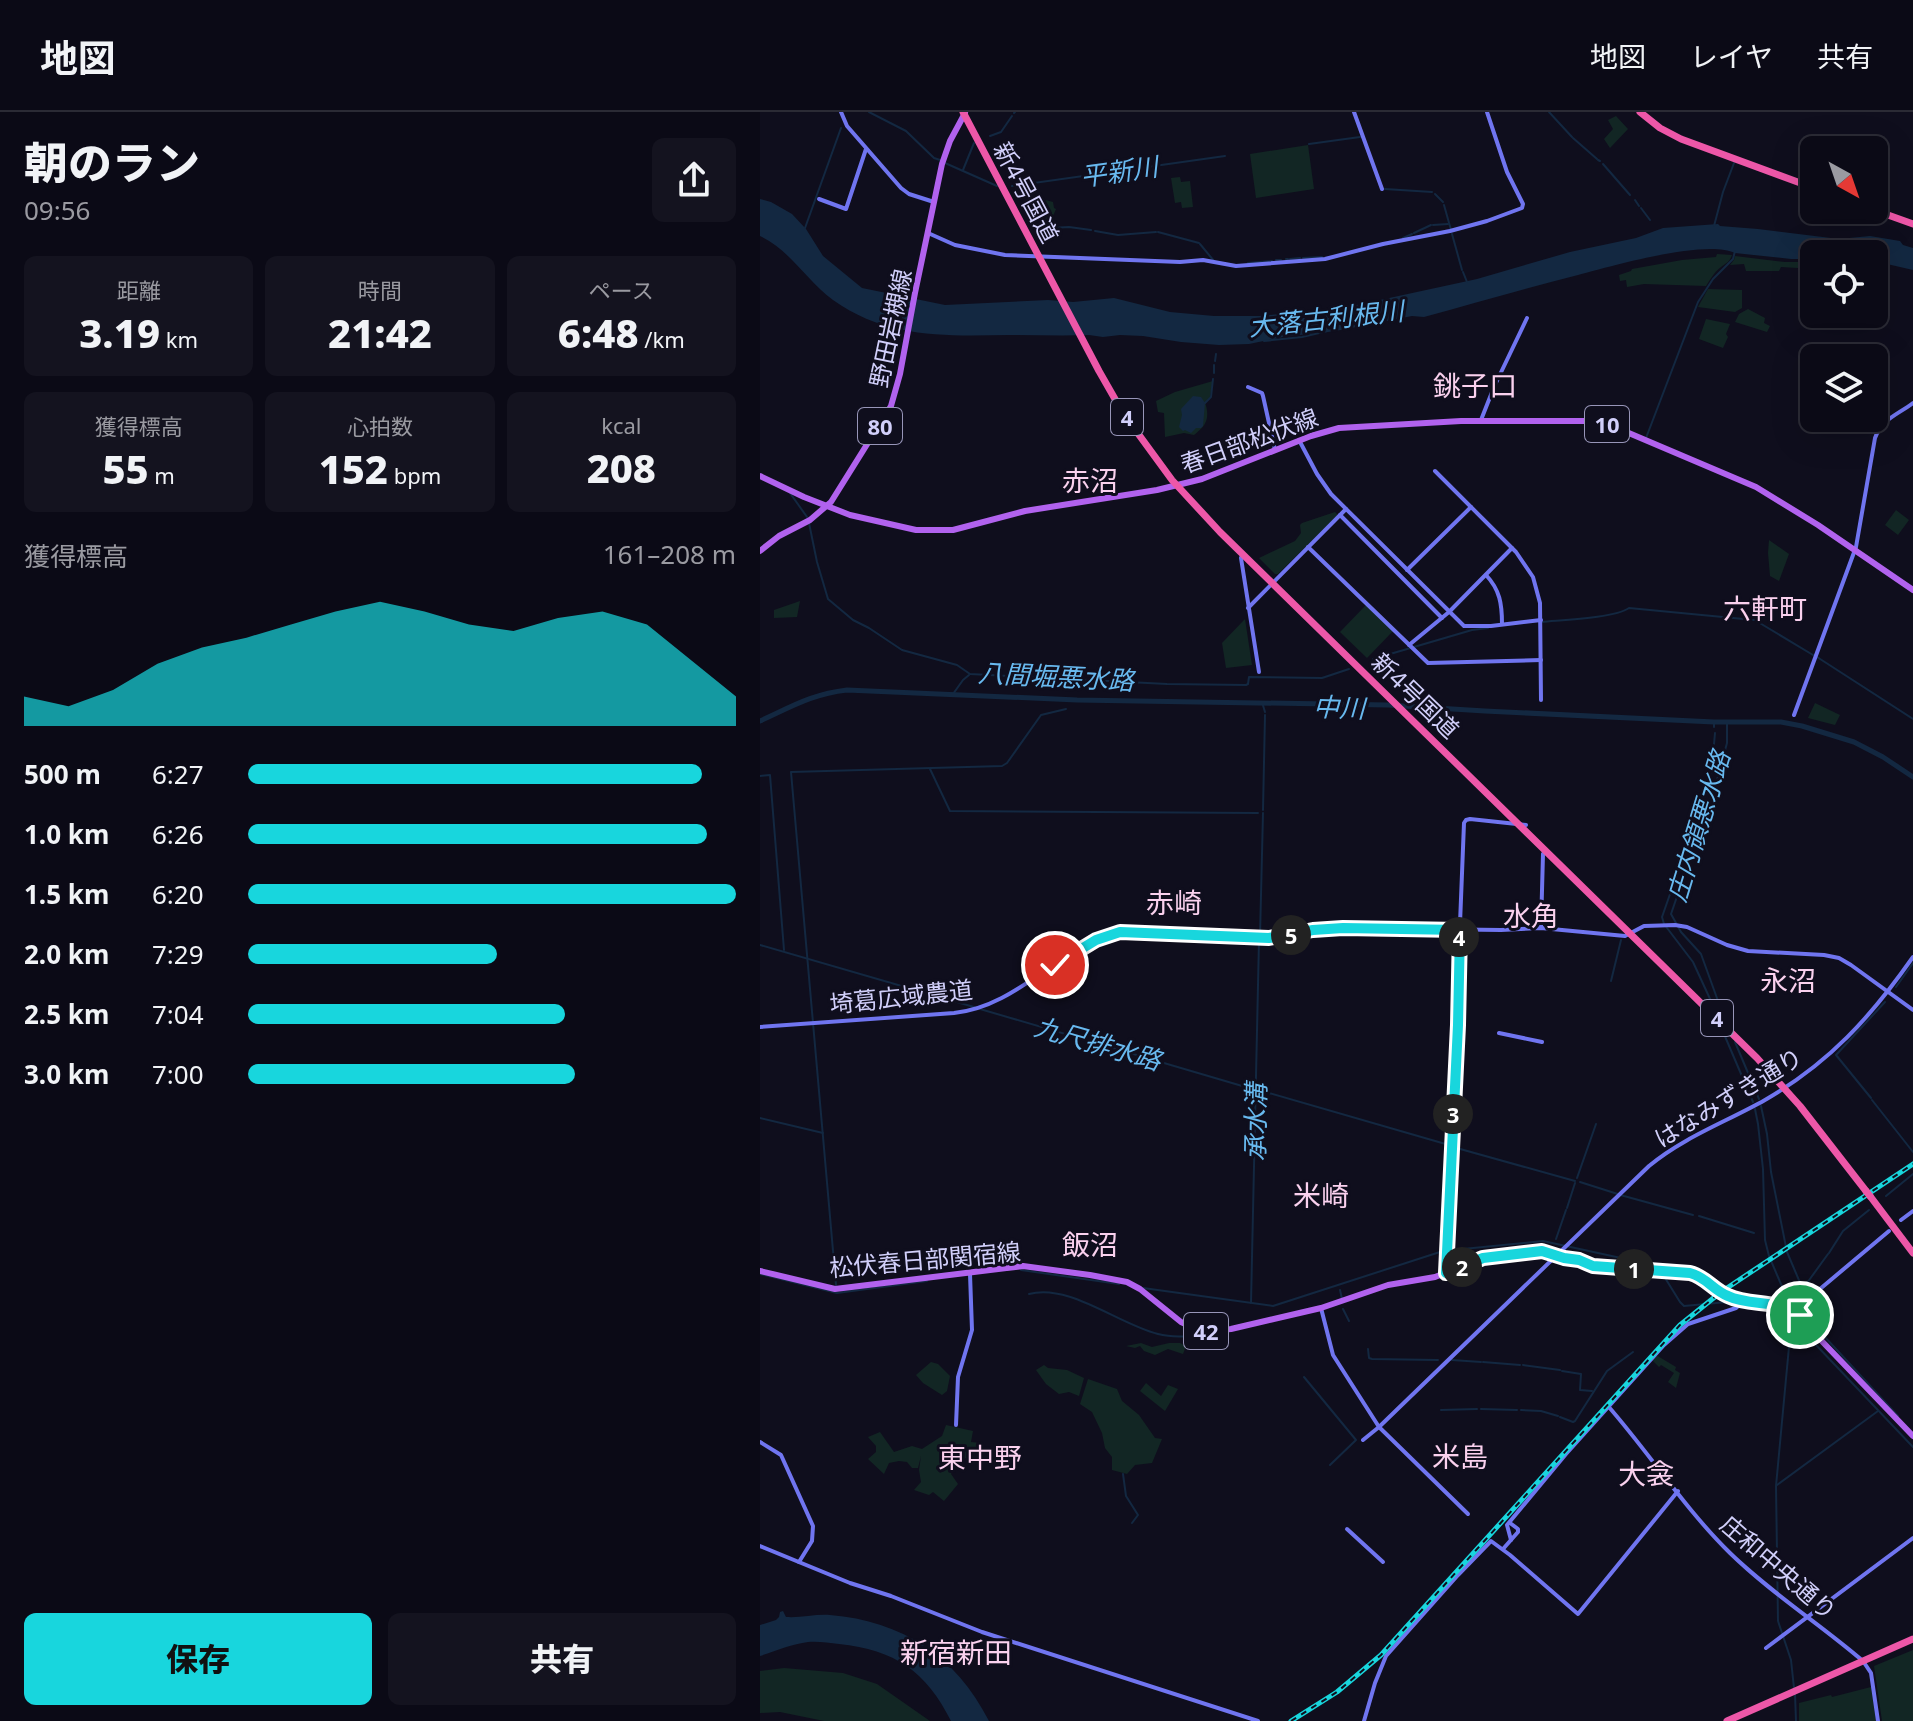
<!DOCTYPE html>
<html lang="ja">
<head>
<meta charset="utf-8">
<style>
  :root { --surface:#0b0a16; --page:#14131f; --text:#f1f3f6; --muted:#9a9aa1; --line:#2b2b35; --accent:#18d6dd }
  body { margin:0; font-family:"Noto Sans","Noto Sans JP",sans-serif; background:var(--page); color:var(--text); height:100vh; display:flex; flex-direction:column; font-size:30px; white-space:nowrap }
  * { box-sizing:border-box; margin:0 }
  p { font-size:26px; color:var(--muted) }
  .icon { flex:none; width:44px; height:44px; fill:none; stroke:currentColor; stroke-width:2; stroke-linecap:round; stroke-linejoin:round }
  .map { position:relative; flex:1; overflow:hidden }
  .side { display:flex; flex-direction:column; background:var(--surface); width:760px }
  .side>* { flex:none }
  .needle { width:52px; rotate:140deg }
  .fabs { position:absolute; left:1040px; top:24px; display:grid; gap:16px }
  .fabs a { display:grid; place-items:center; width:88px; height:88px; border-radius:12px; background:var(--surface); box-shadow:0 8px 32px #0002,0 0 0 2px var(--line); font-size:40px }
  .pin { position:absolute; display:grid; place-items:center; width:68px; height:68px; color:#fff; margin:-34px; border:4px solid #fff; border-radius:50%; box-shadow:0 2px 8px #0007 }
  .km { position:absolute; width:40px; height:40px; margin:-20px; border-radius:50%; background:#222; color:#fff; font-size:22px; line-height:40px; text-align:center }
  .round { display:grid; place-items:center; flex:none; width:84px; height:84px; border-radius:12px; background:var(--page) }
  .headline { display:flex; align-items:center; justify-content:space-between; height:136px; padding:0 24px }
  h1 { font-size:44px; font-weight:800; line-height:60px }
  .stats { display:grid; grid-template-columns:repeat(3,1fr); gap:12px; height:136px; padding:8px 24px }
  .stats div { display:grid; align-content:center; border-radius:12px; background:var(--page); text-align:center }
  .stats b { font-size:40px; font-weight:800 }
  .stats small { font-size:22px; font-weight:400 }
  .stats p { font-size:22px }
  .chart { height:224px; padding:16px 24px }
  .chart p { display:flex; justify-content:space-between }
  .chart svg { width:100%; height:144px; margin-top:8px; fill:var(--accent); opacity:.7 }
  .button { display:flex; gap:16px; margin-top:auto; padding:16px 24px }
  .button a { flex:1; height:92px; border-radius:12px; background:var(--accent); color:#111; font-size:32px; font-weight:800; line-height:92px; text-align:center }
  .button a+a { background:var(--page); color:var(--text) }
  ul { padding:0 24px; list-style:none; font-size:26px }
  li { display:grid; grid-template-columns:128px 96px 1fr; align-items:center; height:60px }
  li i { height:20px; border-radius:10px; background:var(--accent) }
  header { display:flex; align-items:center; gap:48px; box-sizing:border-box; height:112px; padding:0 40px; background:var(--surface); border-bottom:2px solid var(--line) }
  header strong { font-size:38px }
  nav { display:flex; gap:44px; margin-inline-start:auto; font-size:28px }
  main { display:flex; flex:1; min-height:0 }
  .map>svg:first-child { display:block }
  .green { fill:#122624 }
  .water { fill:#132841 }
  .lines { fill:none; stroke-linecap:round; stroke-linejoin:round }
  .stream { stroke:#132841; stroke-width:2 }
  .river { stroke:#132841; stroke-width:5 }
  .secondary { stroke:#7075f0; stroke-width:4 }
  .primary { stroke:#b162ee; stroke-width:6 }
  .highway { stroke:#ed57a8; stroke-width:7 }
  .rail-casing { stroke:#18d6dd; stroke-width:5 }
  .rail { stroke:#0f0e1d; stroke-width:2; stroke-dasharray:6; stroke-linecap:butt }
  .highway-bridge { stroke:#ed57a8; stroke-width:7 }
  .route-casing { stroke:#fff; stroke-width:16 }
  .route { stroke:#18d6dd; stroke-width:10 }
  .labels { text-anchor:middle; dominant-baseline:central; stroke-width:6; stroke-linejoin:round; paint-order:stroke }
  .shield { fill:#0f0e1d; stroke:#9795b8; stroke-width:2 }
  .shield-label { font-size:22px; font-weight:bold; fill:#d1cffa }
  .street-label { font-size:24px; fill:#d1cffa; stroke:#0f0e1d }
  .water-label { font-size:26px; font-style:italic; fill:#68b9ef; stroke:#0f0e1d }
  .quarter-label { font-size:28px; fill:#fad1ee; stroke:#0f0e1d }
</style>
</head>
<body>
<header>
<strong>地図</strong>
<nav><a>地図</a><a>レイヤ</a><a>共有</a></nav>
</header>
<main>
<section class="side">
<div class="headline"><div><h1>朝のラン</h1><p>09:56</p></div><a class="round"><svg class="icon" aria-label="share" viewBox="0 0 24 24"><path d="M12 15V3M7 8l5-5 5 5M5 13v7h14v-7"/></svg></a></div>
<div class="stats">
<div><p>距離</p><b>3.19<small> km</small></b></div>
<div><p>時間</p><b>21:42</b></div>
<div><p>ペース</p><b>6:48<small> /km</small></b></div>
</div>
<div class="stats">
<div><p>獲得標高</p><b>55<small> m</small></b></div>
<div><p>心拍数</p><b>152<small> bpm</small></b></div>
<div><p>kcal</p><b>208</b></div>
</div>
<div class="chart"><p><span>獲得標高</span>161–208 m</p>
<svg viewBox="0 0 160 44" preserveAspectRatio="none"><path d="M0 44V35L10 38L20 33L30 25L40 20L50 17L60 13L70 9L80 6L90 9L100 13L110 15L120 11L130 9L140 13L150 24L160 35V44z"/></svg>
</div>
<ul>
<li><b>500 m</b>6:27<i style="width:93%"></i></li>
<li><b>1.0 km</b>6:26<i style="width:94%"></i></li>
<li><b>1.5 km</b>6:20<i style="width:100%"></i></li>
<li><b>2.0 km</b>7:29<i style="width:51%"></i></li>
<li><b>2.5 km</b>7:04<i style="width:65%"></i></li>
<li><b>3.0 km</b>7:00<i style="width:67%"></i></li>
</ul>
<div class="button"><a>保存</a><a>共有</a></div>
</section>
<div class="map">
<svg width="1153" height="1609" viewBox="0 0 1153 1609">
  <rect width="100%" height="100%" fill="#0f0e1d"/>
  <!-- green -->
  <g class="green">
    <polygon points="856,4 868,17 850,36 844,27 853,17 848,8"/>
    <polygon points="548,33 554,77 496,86 490,42"/>
    <polygon points="420,65 421,70 430,69 433,95 422,96 421,90 415,91 411,66"/>
    <polygon points="282,87 293,90 294,96 296,97 288,116 280,115 281,113 279,97"/>
    <path d="M957,142L972,143C969,151 966,151 961,155C954,160 950,168 946,174L884,172L867,175L866,168L860,169L859,163L871,159L872,157L922,148L956,145Z"/>
    <polygon points="975,144 1025,150 1054,150 1054,157 1021,155 1019,159 986,159 984,152 970,153 974,148"/>
    <polygon points="948,177 982,178 982,196 975,200 938,195"/>
    <polygon points="988,197 1005,206 1004,211 1010,214 1007,220 975,210 979,202"/>
    <polygon points="946,207 970,212 966,222 968,225 963,236 939,227"/>
    <path d="M453,269L450,285L445,290C450,306 447,313 434,323L424,321L405,325L404,301L398,300L396,289L415,280Z"/>
    <polygon points="1136,398 1149,408 1138,423 1125,413"/>
    <polygon points="575,400 578,403 518,462 515,462 499,446 535,429 541,421 540,413 542,411"/>
    <polygon points="1009,428 1029,442 1019,469 1010,464 1008,441"/>
    <polygon points="40,489 37,505 14,506 14,498"/>
    <polygon points="606,493 633,519 607,546 580,520"/>
    <polygon points="485,507 492,553 466,556 462,531"/>
    <polygon points="1055,591 1080,603 1075,613 1048,606"/>
    <polygon points="381,1231 392,1235 409,1231 420,1231 426,1234 423,1242 408,1237 395,1243 384,1239 380,1234 375,1236 366,1234"/>
    <polygon points="896,1243 916,1255 915,1258 920,1261 916,1276 908,1270 914,1261 901,1253 899,1255 892,1248"/>
    <polygon points="171,1250 178,1252 190,1264 187,1279 182,1283 163,1271 156,1263"/>
    <polygon points="284,1253 288,1256 307,1258 324,1266 319,1284 309,1280 299,1282 286,1272 276,1258"/>
    <polygon points="328,1267 357,1277 362,1289 379,1303 395,1326 402,1327 392,1351 375,1353 367,1362 352,1358 352,1345 345,1336 342,1321 332,1300 320,1292"/>
    <polygon points="386,1271 401,1284 408,1273 418,1277 405,1299 380,1279"/>
    <path d="M186,1313L213,1319L211,1330L220,1331L219,1341C208,1344 195,1350 191,1362L198,1372L184,1389L173,1380L169,1383L154,1378L161,1370L159,1358L161,1344L158,1356H152L147,1350L139,1349L129,1351L124,1362L108,1347L116,1340V1334L108,1325L120,1320L134,1340L152,1334L162,1337L182,1324Z"/>
    <polygon points="1153,1538 1153,1609 1122,1609 1114,1554"/>
    <polygon points="24,1556 83,1561 117,1572 170,1609 64,1609 20,1600 0,1601 0,1559"/>
    <polygon points="1111,1575 1116,1609 1039,1609 1039,1591 1071,1583 1072,1585"/>
  </g>
  <!-- water -->
  <g class="water">
    <path d="M0,87L11,90L32,102L46,117L63,144L102,176L185,193L288,188L313,190L354,186L410,200L454,204H499L583,196L717,167L810,140L876,126L903,116L958,112L960,114L998,117L1079,127L1110,124L1140,129L1143,133L1153,136V158L1114,149V142H1054V147H1031L975,141C945,127 852,154 818,163C767,176 716,191 664,205L652,204L581,218L523,225L489,232L459,233L421,230L383,224L360,223L343,225L329,223C302,224 276,223 249,223C186,224 128,227 73,188C47,169 30,138 0,124Z"/>
    <polygon points="433,284 441,285 445,291 443,314 441,316 436,316 431,321 425,318 423,319 419,315 422,303 421,297"/>
    <path d="M23,1499L26,1505C41,1506 55,1502 70,1503C142,1509 196,1544 229,1609H191C166,1559 135,1538 79,1532C69,1531 58,1529 48,1530C32,1532 15,1539 0,1544V1513L16,1508L19,1505L20,1500Z"/>
  </g>
  <g class="lines">
    <!-- stream -->
    <g class="stream">
      <polyline points="109,0 146,19 174,46 180,48"/>
      <polyline points="789,0 812,25"/>
      <polyline points="254,1 255,0"/>
      <polyline points="230,24 241,20 252,4"/>
      <polyline points="813,26 837,47"/>
      <polyline points="549,32 600,25"/>
      <polyline points="838,48 840,49"/>
      <polyline points="185,51 237,74"/>
      <polyline points="843,52 870,83"/>
      <polyline points="203,58 214,31"/>
      <polyline points="354,58 360,50"/>
      <polyline points="252,74 465,44"/>
      <polyline points="625,77 672,80"/>
      <polyline points="675,82 683,90"/>
      <polyline points="875,88 879,94"/>
      <polyline points="684,93 691,118"/>
      <polyline points="881,96 890,108"/>
      <polyline points="673,113 688,112"/>
      <polyline points="954,114 963,80 974,51"/>
      <polyline points="45,116 81,16"/>
      <polyline points="273,116 287,116"/>
      <polyline points="291,116 309,115 331,118"/>
      <polyline points="335,119 358,123 396,120"/>
      <polyline points="398,120 439,131"/>
      <polyline points="654,121 671,113"/>
      <polyline points="692,122 702,158"/>
      <polyline points="643,126 652,122"/>
      <polyline points="440,132 454,149"/>
      <polyline points="543,146 562,145"/>
      <polyline points="526,147 528,147"/>
      <polyline points="530,147 540,146"/>
      <polyline points="516,148 521,148"/>
      <polyline points="488,151 512,149"/>
      <polyline points="703,160 707,170"/>
      <polyline points="504,229 542,225 572,218"/>
      <polyline points="455,249 456,242"/>
      <polyline points="454,253 454,261"/>
      <polyline points="445,291 451,285 453,267"/>
      <polyline points="886,326 938,190 953,167 973,147 975,139"/>
      <polyline points="30,381 47,405"/>
      <polyline points="49,411 57,450 68,487 93,508 109,516 142,538 197,553 210,562 407,572 486,573 488,572 489,565 562,566 589,557"/>
      <path d="M782,510C802,508 855,506 869,496L994,508"/>
      <polyline points="998,510 1053,543"/>
      <polyline points="1057,545 1153,607"/>
      <polyline points="613,547 712,518 728,516"/>
      <polyline points="193,582 203,568 209,563"/>
      <polyline points="502,590 505,600"/>
      <polyline points="954,610 954,615"/>
      <polyline points="170,657 190,699 498,701"/>
      <polyline points="0,664 10,663 24,838"/>
      <polyline points="503,698 505,603"/>
      <polyline points="500,824 503,701"/>
      <polyline points="0,833 214,895"/>
      <polyline points="851,869 861,828"/>
      <polyline points="1136,875 1153,851"/>
      <polyline points="951,889 933,850 904,812 902,805 951,665 955,621"/>
      <polyline points="220,897 489,976"/>
      <polyline points="962,900 941,842 921,820 911,802 957,668 967,631 967,610"/>
      <polyline points="961,915 993,990"/>
      <polyline points="975,930 999,987"/>
      <polyline points="502,979 689,1033"/>
      <polyline points="1111,986 1076,943 1125,890"/>
      <polyline points="1112,988 1153,1040"/>
      <polyline points="1001,994 1007,1022 1011,1060 1027,1140 1058,1213 1063,1223 1138,1304"/>
      <polyline points="995,997 998,1012 1003,1057 1005,1128 1009,1144 1029,1191"/>
      <polyline points="0,1006 63,1021"/>
      <polyline points="693,1035 815,1069"/>
      <polyline points="817,1066 836,1012"/>
      <polyline points="820,1070 864,1084 933,1103"/>
      <polyline points="1126,1084 1153,1062"/>
      <polyline points="807,1096 815,1071"/>
      <polyline points="939,1104 994,1121"/>
      <polyline points="796,1127 806,1098"/>
      <polyline points="1069,1141 1083,1119 1109,1098"/>
      <polyline points="261,1158 359,1172"/>
      <polyline points="902,1161 920,1190 924,1194 978,1189"/>
      <polyline points="0,1162 77,1181 167,1169"/>
      <polyline points="1047,1171 1068,1142"/>
      <polyline points="76,1173 31,660 242,654 247,651 281,603 306,597"/>
      <polyline points="383,1176 513,1194 683,1139 783,1129 893,1153 898,1156"/>
      <polyline points="580,1178 582,1187"/>
      <path d="M269,1182C309,1171 358,1212 398,1222C414,1226 431,1224 447,1223"/>
      <polyline points="491,1191 499,828"/>
      <polyline points="992,1192 1006,1198 1030,1224 1016,1374 1018,1509 1031,1548 1034,1576"/>
      <polyline points="583,1197 589,1209"/>
      <polyline points="1034,1203 1038,1214 1153,1335"/>
      <polyline points="608,1237 609,1246 612,1247 678,1248"/>
      <polyline points="692,1248 721,1250"/>
      <polyline points="723,1250 760,1253"/>
      <polyline points="763,1253 800,1258"/>
      <polyline points="802,1259 821,1262 820,1278 832,1279"/>
      <polyline points="544,1265 596,1328 570,1353"/>
      <polyline points="721,1297 757,1298"/>
      <polyline points="681,1298 717,1297"/>
      <polyline points="761,1298 781,1299 798,1304"/>
      <polyline points="800,1305 813,1310 815,1309 847,1259 873,1240"/>
      <polyline points="363,1362 366,1384 378,1403 372,1411"/>
      <polyline points="1017,1373 1118,1299"/>
      <polyline points="1035,1582 1036,1609"/>
    </g>
    <!-- river -->
    <path class="river" d="M0,609C31,595 52,582 87,578L317,588L628,593L725,599L954,610H1021L1042,614L1094,630L1123,645L1153,665"/>
    <!-- secondary -->
    <g class="secondary">
      <polyline points="81,0 87,14 141,76 149,82 174,90"/>
      <polyline points="594,0 622,77"/>
      <polyline points="59,87 86,97 106,37"/>
      <polyline points="168,121 195,133 245,143 420,150 443,148 476,154 565,147 623,132 690,119 727,109 762,96 763,92 747,60 727,0"/>
      <polyline points="488,275 502,281 503,284 515,338"/>
      <polyline points="721,308 734,275 767,206"/>
      <polyline points="539,328 557,362 571,382 704,514 731,514 781,508"/>
      <polyline points="675,359 756,440 773,465 780,491 781,588"/>
      <polyline points="580,403 682,506"/>
      <polyline points="548,435 668,551 781,548"/>
      <polyline points="483,442 481,446 499,560"/>
      <polyline points="647,458 711,395"/>
      <path d="M726,463C740,478 742,492 742,512"/>
      <polyline points="488,496 586,397"/>
      <polyline points="649,533 689,500 752,436"/>
      <path d="M1034,603L1096,435L1115,326C1122,307 1137,303 1153,291"/>
      <polyline points="781,815 783,742 786,739"/>
      <path d="M0,915L194,901C256,895 298,837 356,821L509,826L553,818L583,816L741,818L781,816L865,824L884,814L915,813L927,815L967,833L988,839L1064,843L1079,846L1091,853L1153,898"/>
      <polyline points="739,921 782,930"/>
      <polyline points="1141,1108 1153,1099"/>
      <polyline points="686,1160 698,913 698,862 704,711 706,708 710,707 766,713"/>
      <polyline points="561,1196 573,1243 619,1315 708,1402"/>
      <polyline points="1035,1198 1129,1119"/>
      <path d="M848,1294C890,1342 925,1397 970,1441C1011,1481 1060,1512 1103,1549L1111,1561L1118,1609"/>
      <polyline points="196,1313 198,1265 212,1218 210,1162"/>
      <path d="M603,1328L619,1315L889,1054C924,1025 966,1010 1005,988C1069,951 1111,905 1153,845"/>
      <polyline points="0,1330 21,1343 53,1414 52,1429 39,1450"/>
      <polyline points="587,1417 623,1450"/>
      <polyline points="751,1428 747,1413 806,1342 904,1233 928,1212 976,1196 978,1194 981,1187"/>
      <polyline points="0,1434 90,1471 131,1484 222,1520 498,1609"/>
      <polyline points="743,1437 758,1420 758,1417 750,1411"/>
      <polyline points="1006,1536 1153,1426"/>
      <polyline points="604,1609 615,1571 626,1544 698,1463 731,1429 750,1443 818,1502 918,1379"/>
    </g>
    <!-- primary -->
    <g class="primary">
      <polyline points="0,364 44,385 90,403 156,418 193,418 265,399 397,378 442,367 551,324 579,316 701,309 832,309 857,316 996,375 1058,413 1153,478"/>
      <polyline points="0,439 19,424 50,408 71,390 131,294 140,262 155,181 182,52 190,29 205,1"/>
      <path d="M0,1159L75,1177L263,1154L330,1163L367,1170L380,1177L421,1210L434,1216L450,1219L471,1217L561,1196L628,1173L675,1165L723,1146L776,1140L786,1139L835,1154L930,1161C947,1166 956,1179 971,1185L1029,1196L1038,1200L1055,1222L1153,1324"/>
    </g>
    <!-- highway -->
    <g class="highway">
      <polyline points="203,0 339,259 363,301 412,368 460,420 997,946 1040,994 1106,1079"/>
      <polyline points="880,0 900,16 921,27 1054,76"/>
      <polyline points="1114,98 1153,112"/>
      <polyline points="1110,1084 1153,1141"/>
      <polyline points="967,1609 1153,1527"/>
    </g>
    <defs>
      <polyline id="rail" points="531,1609 577,1580 621,1543 920,1213 961,1180 1153,1052"/>
    </defs>
    <!-- rail casing -->
    <use href="#rail" class="rail-casing"/>
    <!-- rail -->
    <use href="#rail" class="rail"/>
    <!-- highway-bridge -->
    <polyline class="highway-bridge" points="1106,1079 1110,1084"/>
  </g>
  <g class="lines">
    <defs>
      <path id="route" d="M295,853L336,828L360,820L509,826L553,818L583,816L700,818L698,913L686,1161L723,1146L782,1139L804,1146L819,1148L833,1154L930,1161C946,1165 953,1178 968,1184C988,1194 1023,1188 1040,1203"/>
    </defs>
    <!-- route casing -->
    <use href="#route" class="route-casing"/>
    <!-- route -->
    <use href="#route" class="route"/>
  </g>
  <g class="labels">
    <!-- shield labels -->
    <g class="shield">
      <rect x="351" y="287" width="32" height="36" rx="6"/>
      <rect x="825" y="294" width="44" height="36" rx="6"/>
      <rect x="98" y="296" width="44" height="36" rx="6"/>
      <rect x="941" y="888" width="32" height="36" rx="6"/>
      <rect x="424" y="1201" width="44" height="36" rx="6"/>
    </g>
    <g class="shield-label">
      <text x="367" y="305">4</text>
      <text x="847" y="312">10</text>
      <text x="120" y="314">80</text>
      <text x="957" y="906">4</text>
      <text x="446" y="1219">42</text>
    </g>
    <!-- street labels -->
    <g class="street-label">
      <text transform="translate(267 80) rotate(62)">新4号国道</text>
      <text transform="translate(130 216) rotate(-78)">野田岩槻線</text>
      <text transform="translate(489 328) rotate(-20)">春日部松伏線</text>
      <text transform="translate(656 583) rotate(44)">新4号国道</text>
      <text transform="translate(141 884) rotate(-6)">埼葛広域農道</text>
      <text transform="translate(968 985) rotate(-31)">はなみずき通り</text>
      <text transform="translate(165 1147) rotate(-5)">松伏春日部関宿線</text>
      <text transform="translate(1019 1455) rotate(41)">庄和中央通り</text>
    </g>
    <!-- water labels -->
    <g class="water-label">
      <text transform="translate(359 59) rotate(-8)">平新川</text>
      <text transform="translate(566 206) rotate(-6)">大落古利根川</text>
      <text transform="translate(296 564) rotate(3)">八間堀悪水路</text>
      <text transform="translate(579 595) rotate(2)">中川</text>
      <text transform="translate(938 714) rotate(-73)">庄内領悪水路</text>
      <text transform="translate(338 931) rotate(16)">九尺排水路</text>
      <text transform="translate(495 1010) rotate(-89)">承水溝</text>
    </g>
    <!-- quarter labels -->
    <g class="quarter-label">
      <text x="715" y="273">銚子口</text>
      <text x="330" y="368">赤沼</text>
      <text x="1005" y="496">六軒町</text>
      <text x="414" y="790">赤崎</text>
      <text x="771" y="803">水角</text>
      <text x="1028" y="868">永沼</text>
      <text x="561" y="1083">米崎</text>
      <text x="330" y="1132">飯沼</text>
      <text x="700" y="1344">米島</text>
      <text x="220" y="1345">東中野</text>
      <text x="886" y="1361">大衾</text>
      <text x="196" y="1540">新宿新田</text>
    </g>
  </g>
</svg>
<div class="fabs">
<a><svg class="needle" viewBox="-14 -14 28 28"><path d="M0-13l5 13h-10z" fill="#e53935"/><path d="M0 13l5-13h-10z" fill="#9a9aa1"/></svg></a>
<a><svg class="icon" aria-label="locate" viewBox="0 0 24 24"><circle cx="12" cy="12" r="6"/><path d="M12 2v4M12 18v4M2 12h4M18 12h4"/></svg></a>
<a><svg class="icon" aria-label="layers" viewBox="0 0 24 24"><path d="M12 4l9 5-9 5-9-5zM3 14l9 5 9-5"/></svg></a>
</div>
<div class="pin" style="left:1040px;top:1203px;background:#1e9e55"><svg class="icon" aria-label="arrive" viewBox="0 0 24 24"><path d="M6 21V4h12l-3 4 3 4H6"/></svg></div>
<div class="pin" style="left:295px;top:853px;background:#d93025"><svg class="icon" aria-label="check" viewBox="0 0 24 24"><path d="M5 12l5 5 9-10"/></svg></div>
<b class="km" style="left:874px;top:1157px">1</b>
<b class="km" style="left:702px;top:1155px">2</b>
<b class="km" style="left:693px;top:1002px">3</b>
<b class="km" style="left:699px;top:825px">4</b>
<b class="km" style="left:531px;top:823px">5</b>
</div>
</main>
</body>
</html>
